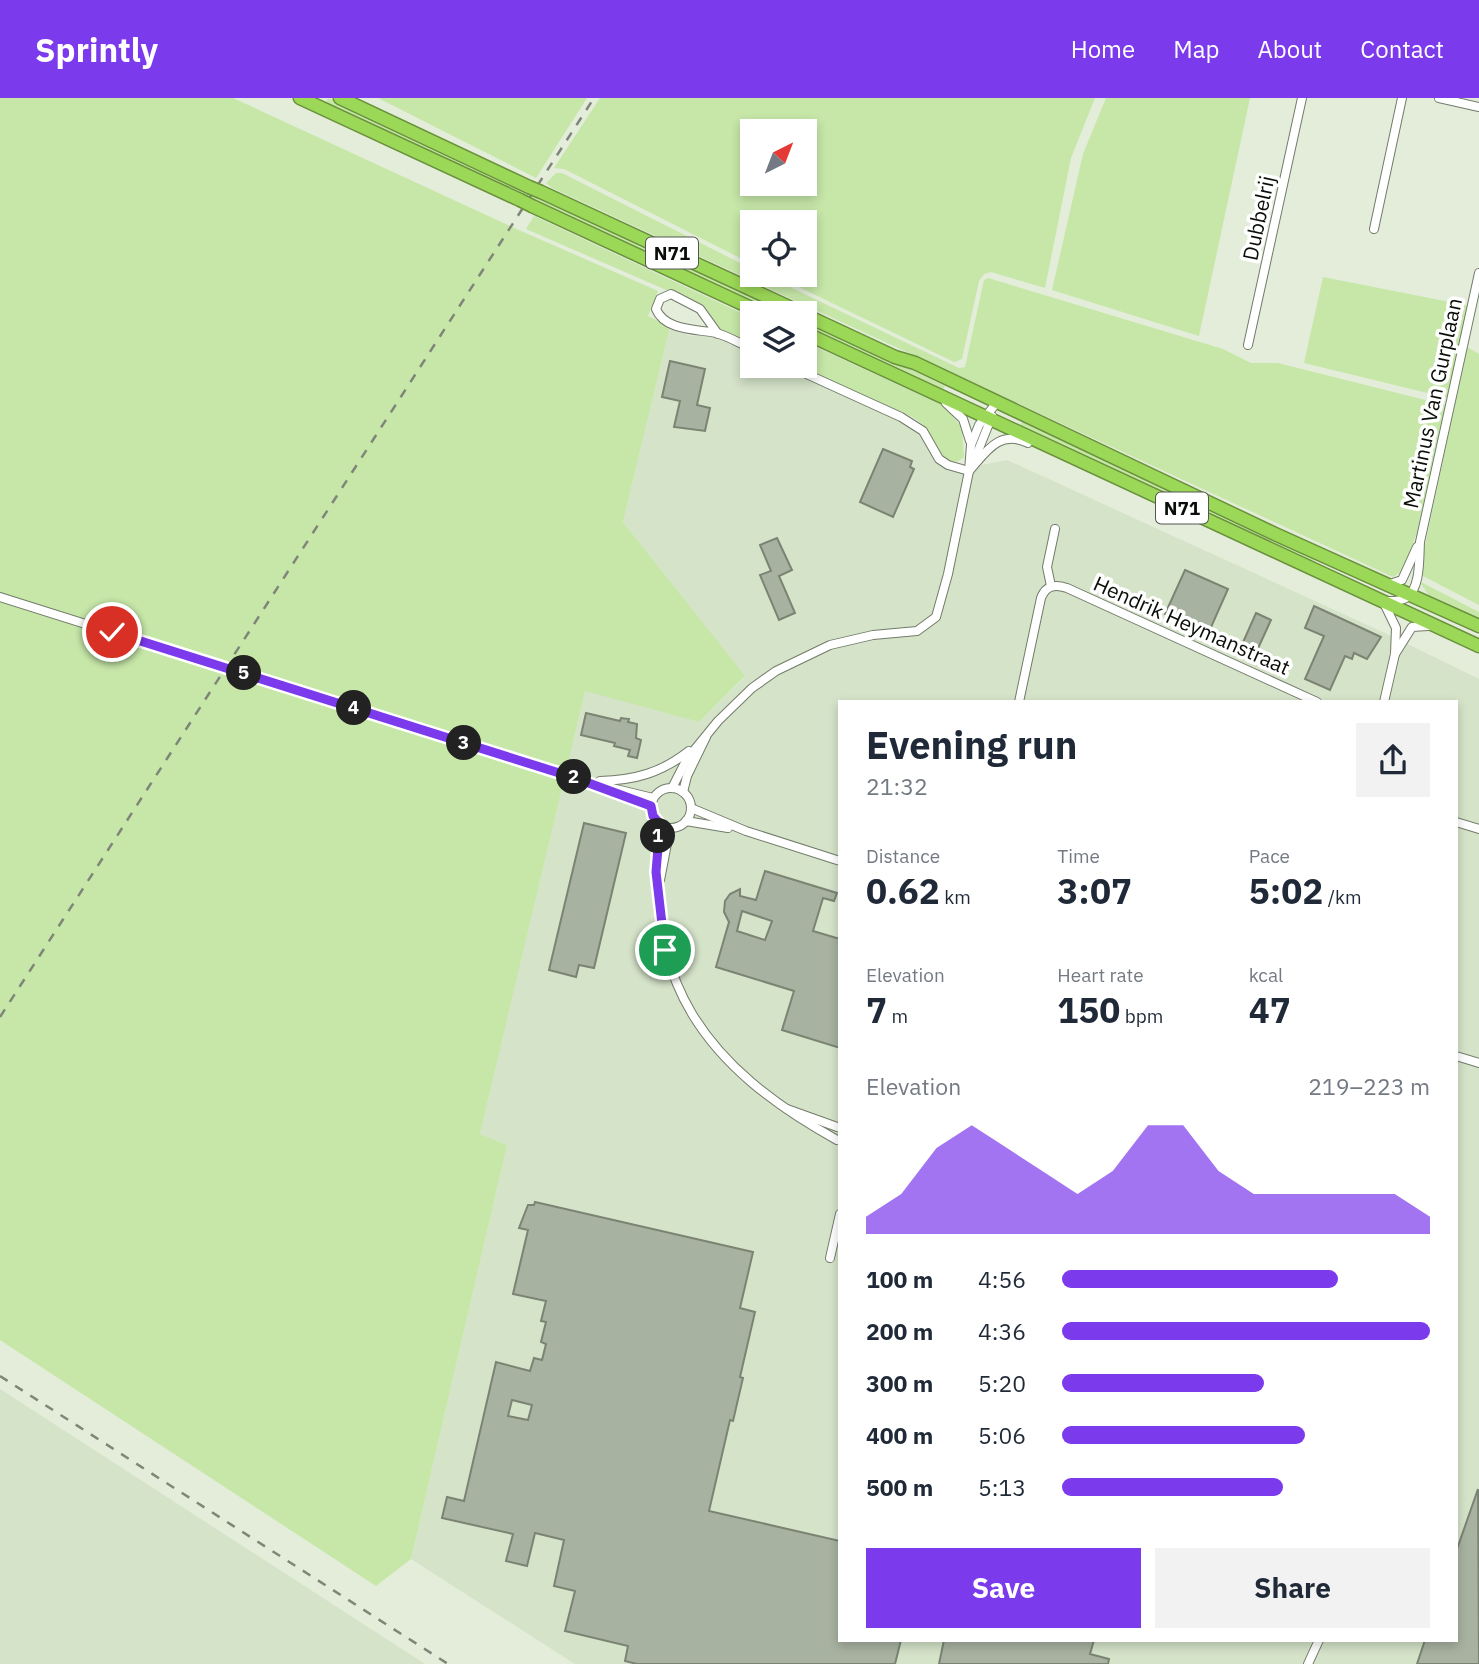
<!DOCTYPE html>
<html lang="en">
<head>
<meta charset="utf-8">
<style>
  :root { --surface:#fff; --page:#f2f2f3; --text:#1f2937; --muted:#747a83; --accent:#7c3aed }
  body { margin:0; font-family:"IBM Plex Sans",sans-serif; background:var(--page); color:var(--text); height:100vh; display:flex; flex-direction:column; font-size:26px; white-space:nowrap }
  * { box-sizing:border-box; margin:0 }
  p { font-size:23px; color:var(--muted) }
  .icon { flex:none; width:38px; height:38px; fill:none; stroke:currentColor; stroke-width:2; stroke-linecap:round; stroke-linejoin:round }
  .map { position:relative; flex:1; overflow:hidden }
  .panel { position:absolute; left:838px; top:602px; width:620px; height:942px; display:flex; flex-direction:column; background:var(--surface); border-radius:0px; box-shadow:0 4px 10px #0003 }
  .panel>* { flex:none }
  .needle { width:46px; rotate:42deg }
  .controls { position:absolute; left:740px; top:21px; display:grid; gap:14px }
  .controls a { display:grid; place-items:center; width:77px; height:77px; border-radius:0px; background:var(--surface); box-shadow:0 4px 10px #0003; font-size:35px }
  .pin { position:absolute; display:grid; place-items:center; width:60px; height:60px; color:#fff; margin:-30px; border:4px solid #fff; border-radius:50%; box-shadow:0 2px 7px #0007 }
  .km { position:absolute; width:35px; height:35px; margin:-18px; border-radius:50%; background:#222; color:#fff; font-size:19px; line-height:35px; text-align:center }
  .round { display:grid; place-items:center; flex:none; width:74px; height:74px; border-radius:0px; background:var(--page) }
  .head { display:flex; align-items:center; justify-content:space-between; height:119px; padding:0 28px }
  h1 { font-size:38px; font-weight:700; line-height:52px }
  .figures { display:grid; grid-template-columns:repeat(3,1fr); gap:10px; height:119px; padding:7px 28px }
  .figures div { display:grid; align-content:center }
  .figures b { font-size:35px; font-weight:700 }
  .figures small { font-size:19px; font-weight:400 }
  .figures p { font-size:19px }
  .chart { height:196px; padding:14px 28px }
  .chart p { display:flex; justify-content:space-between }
  .chart svg { width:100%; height:126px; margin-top:7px; fill:var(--accent); opacity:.7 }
  .cta { display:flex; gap:14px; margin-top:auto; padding:14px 28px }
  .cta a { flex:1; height:80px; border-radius:0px; background:var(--accent); color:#fff; font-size:28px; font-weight:700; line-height:80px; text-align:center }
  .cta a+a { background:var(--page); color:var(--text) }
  ul { padding:0 28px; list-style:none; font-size:23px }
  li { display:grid; grid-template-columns:112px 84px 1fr; align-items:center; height:52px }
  li i { height:18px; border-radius:9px; background:var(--accent) }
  header { display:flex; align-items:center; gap:42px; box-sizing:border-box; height:98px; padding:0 35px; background:var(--accent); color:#fff }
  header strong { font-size:33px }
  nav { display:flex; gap:38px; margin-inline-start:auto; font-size:24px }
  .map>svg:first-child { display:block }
  .built { fill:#d5e3c9; fill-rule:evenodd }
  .green { fill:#c6e7a8; fill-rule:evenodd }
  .building { fill:#a8b2a0; stroke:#7b8473; stroke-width:2; fill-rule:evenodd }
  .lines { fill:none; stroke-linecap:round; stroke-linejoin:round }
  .minor-casing { stroke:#727b6a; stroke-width:10 }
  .highway-casing { stroke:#69913b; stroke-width:15 }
  .minor { stroke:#fff; stroke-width:8 }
  .highway { stroke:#9cd857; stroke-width:12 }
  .rail { stroke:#7f8679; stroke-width:2.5; stroke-dasharray:9 9; stroke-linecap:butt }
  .highway-bridge-casing { stroke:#69913b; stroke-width:15; stroke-linecap:butt }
  .highway-bridge { stroke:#9cd857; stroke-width:12 }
  .route-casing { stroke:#fff; stroke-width:14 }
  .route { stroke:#7c3aed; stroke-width:9 }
  .labels { text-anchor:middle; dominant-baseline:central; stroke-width:7; stroke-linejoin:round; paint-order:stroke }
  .shield { fill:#fff; stroke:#545652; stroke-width:2 }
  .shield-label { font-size:19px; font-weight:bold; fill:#0a0e08 }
  .street-label { font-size:21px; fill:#0a0e08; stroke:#fff }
</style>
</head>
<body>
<header>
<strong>Sprintly</strong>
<nav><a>Home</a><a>Map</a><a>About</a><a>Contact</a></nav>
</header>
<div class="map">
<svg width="1479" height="1566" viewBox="0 0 1479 1566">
  <rect width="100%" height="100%" fill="#e3edda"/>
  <!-- built -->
  <g class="built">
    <path d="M670,228L690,238H713L752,256V268H778L907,326L921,336L936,364L946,371L952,373L1007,362L1387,536L1479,581V1566H575L411,1461L507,1047L480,1036L585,592L699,624L745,579L623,424ZM840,604H1456V1542H840Z"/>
    <polygon points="0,1291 425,1566 0,1566"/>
  </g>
  <!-- green -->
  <g class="green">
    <polygon points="0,0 233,0 521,133 658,193 648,218 670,228 623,424 745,578 699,624 585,593 480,1036 507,1047 411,1461 376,1488 0,1242"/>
    <polygon points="328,0 792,215 773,215 325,7"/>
    <polygon points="378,0 587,0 536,80"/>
    <path d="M600,0H1095L1071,60L1045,190L991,174L984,176L979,183L962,261L954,264L774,177H805V124H752V166L564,71L554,70ZM752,33H805V86H752Z"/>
    <polygon points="1106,0 1250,0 1199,238 1052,192 1083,56"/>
    <polygon points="556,75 562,75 752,171 752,177 765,177 959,270 965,269 984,182 988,180 1223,251 1251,265 1278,265 1445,307 1417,434 1404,472 1393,479 552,90 546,85"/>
    <polygon points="534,118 752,220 752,247 721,232 703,208 526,131"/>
    <polygon points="1323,179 1475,209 1448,300 1304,265"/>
    <polygon points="805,221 945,288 942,294 805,230"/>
    <path d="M805,244L944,308L962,330L964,359C944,378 933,335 921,325C910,316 895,312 883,306C855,293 827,280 799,268H805Z"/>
    <polygon points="1467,249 1479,256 1479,507 1419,476"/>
    <polygon points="1022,324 1379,489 1385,493 1317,463 1304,461 1019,329"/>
    <polygon points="1419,483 1479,514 1479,522 1430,499"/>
  </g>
  <!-- building -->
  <g class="building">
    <polygon points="670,263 705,271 697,307 710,310 705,333 674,329 680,303 662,299"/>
    <polygon points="883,351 912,363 910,369 914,371 893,419 860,404"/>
    <polygon points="777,440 792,472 779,478 795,515 779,522 760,477 771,473 760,447"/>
    <polygon points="1185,472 1228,491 1208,536 1165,516"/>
    <polygon points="1314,508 1381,539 1367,561 1354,555 1352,561 1345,558 1330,592 1305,581 1324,538 1305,530"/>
    <polygon points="1256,515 1271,522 1255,557 1240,551"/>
    <polygon points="586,615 620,623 621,620 629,621 628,624 637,626 636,640 641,642 637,660 628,658 630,652 614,648 615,645 581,637"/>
    <polygon points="584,725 626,735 594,870 579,867 576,879 549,872"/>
    <path d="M765,773L837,795L834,803L823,800L813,833L840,841V950L782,932L794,893L716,869L729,824L724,814L725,803L730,796L740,791V798L756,802ZM742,813L772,823L765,842L737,833Z"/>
    <path d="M535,1104L753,1154L740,1210L755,1214L740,1279L743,1280L733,1323L730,1322L709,1413L840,1443V1542H901L895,1566H637L625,1563L628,1548L565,1533L575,1493L554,1488L564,1442L535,1435L527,1468L506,1463L513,1436L442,1420L447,1399L464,1403L496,1264L530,1273L534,1260L542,1262L546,1246L541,1244L546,1224L541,1223L546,1203L513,1196L528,1132L519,1130L528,1107H534ZM512,1302L532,1307L528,1322L508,1318Z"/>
    <polygon points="1478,1391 1479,1566 1417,1566 1425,1542 1456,1542 1456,1454"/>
    <polygon points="944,1542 1094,1542 1090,1556 1109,1561 1108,1566 939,1566"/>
  </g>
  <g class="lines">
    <defs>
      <g id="minor">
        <polyline points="1439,0 1479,9"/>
        <polyline points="1374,131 1402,0"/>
        <path d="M718,236L700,211L671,196L660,201L656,211C665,233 697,231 716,235C728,238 741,246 752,251"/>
        <polyline points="1248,247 1302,0"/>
        <polyline points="789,268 901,319 923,333 939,361 948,367 969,373"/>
        <polyline points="946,305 963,321 970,343"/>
        <polyline points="976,358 992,318"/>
        <path d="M969,373C986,354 999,331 1028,345"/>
        <polyline points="1390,486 1402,482 1417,449"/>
        <polyline points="1051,488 1047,469 1055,431"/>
        <polyline points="0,499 587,684 653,700"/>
        <polyline points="1395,556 1412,529 1428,528"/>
        <path d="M1019,604L1041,500C1046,487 1055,486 1067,490L1317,604"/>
        <path d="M1384,604L1395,556L1396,530L1383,503C1390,503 1399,504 1406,500C1421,491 1419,459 1420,444L1479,175"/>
        <path d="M600,683C635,682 661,675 689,653"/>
        <polyline points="672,690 687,661 718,623 752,590 776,573 830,547 873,537 917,533 936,519 948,476 969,373 971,347 979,327 994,308"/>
        <circle cx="671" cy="710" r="20"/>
        <polyline points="602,691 651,708"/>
        <polyline points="683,694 687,678 706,639"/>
        <polyline points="691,710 746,733 840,763"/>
        <polyline points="686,723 728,730"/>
        <polyline points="1456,724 1479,731"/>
        <path d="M660,726C641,883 705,969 837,1042"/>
        <polyline points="660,782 670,730"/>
        <polyline points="1456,958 1479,965"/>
        <polyline points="787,1011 840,1030"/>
        <polyline points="830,1160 840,1116"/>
        <polyline points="1308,1566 1319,1542"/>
      </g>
      <g id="highway">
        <polyline points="300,0 520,102"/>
        <polyline points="340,0 529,89"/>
        <polyline points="541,94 802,215"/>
        <polyline points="532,108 762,215"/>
        <polyline points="805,217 895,259 915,265 1275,436 1479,528"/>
        <polyline points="805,235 1479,548"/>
      </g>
    </defs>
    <!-- minor casing -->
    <use href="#minor" class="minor-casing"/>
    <!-- highway casing -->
    <use href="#highway" class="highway-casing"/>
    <!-- minor -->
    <use href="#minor" class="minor"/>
    <!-- highway -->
    <use href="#highway" class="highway"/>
    <!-- rail -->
    <g class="rail">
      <polyline points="0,919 594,0"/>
      <polyline points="0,1278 448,1566"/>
    </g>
    <defs>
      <g id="highway-bridge">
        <polyline points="529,89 541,94"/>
        <polyline points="520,102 532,108"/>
      </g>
    </defs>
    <!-- highway-bridge casing -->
    <use href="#highway-bridge" class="highway-bridge-casing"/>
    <!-- highway-bridge -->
    <use href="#highway-bridge" class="highway-bridge"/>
  </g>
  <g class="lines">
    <defs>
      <polyline id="route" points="112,534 575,680 651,708 653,718 660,726 656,774 665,852"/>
    </defs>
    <!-- route casing -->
    <use href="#route" class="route-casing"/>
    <!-- route -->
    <use href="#route" class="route"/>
  </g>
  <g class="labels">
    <!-- shield labels -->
    <g class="shield">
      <rect x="646" y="139.5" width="52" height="31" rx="5"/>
      <rect x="1156" y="394.5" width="52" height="31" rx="5"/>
    </g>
    <g class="shield-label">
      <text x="672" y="155">N71</text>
      <text x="1182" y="410">N71</text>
    </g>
    <!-- street labels -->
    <g class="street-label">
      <text transform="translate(1258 120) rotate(-78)">Dubbelrij</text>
      <text transform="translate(1432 305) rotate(-78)">Martinus Van Gurplaan</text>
      <text transform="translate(1192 527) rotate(24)">Hendrik Heymanstraat</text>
    </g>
  </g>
</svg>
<div class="controls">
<a><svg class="needle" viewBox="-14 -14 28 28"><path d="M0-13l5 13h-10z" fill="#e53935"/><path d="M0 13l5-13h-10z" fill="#747a83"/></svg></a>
<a><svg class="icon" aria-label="locate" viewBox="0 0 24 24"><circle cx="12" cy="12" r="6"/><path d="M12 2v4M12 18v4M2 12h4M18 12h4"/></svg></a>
<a><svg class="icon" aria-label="layers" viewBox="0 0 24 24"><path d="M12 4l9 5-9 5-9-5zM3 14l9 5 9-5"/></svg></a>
</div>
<div class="pin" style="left:665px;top:852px;background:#1e9e55"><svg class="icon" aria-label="arrive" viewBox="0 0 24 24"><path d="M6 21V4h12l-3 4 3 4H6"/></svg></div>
<div class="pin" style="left:112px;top:534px;background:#d93025"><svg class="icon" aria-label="check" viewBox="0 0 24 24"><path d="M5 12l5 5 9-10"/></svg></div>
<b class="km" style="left:658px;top:738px">1</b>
<b class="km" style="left:574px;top:679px">2</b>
<b class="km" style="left:464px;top:645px">3</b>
<b class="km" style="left:354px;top:610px">4</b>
<b class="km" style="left:244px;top:575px">5</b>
<section class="panel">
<div class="head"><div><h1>Evening run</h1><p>21:32</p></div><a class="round"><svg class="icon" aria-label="share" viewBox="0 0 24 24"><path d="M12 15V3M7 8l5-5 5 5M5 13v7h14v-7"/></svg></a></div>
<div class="figures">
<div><p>Distance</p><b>0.62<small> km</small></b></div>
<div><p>Time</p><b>3:07</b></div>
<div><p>Pace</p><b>5:02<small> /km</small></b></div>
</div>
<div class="figures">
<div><p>Elevation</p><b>7<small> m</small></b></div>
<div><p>Heart rate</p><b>150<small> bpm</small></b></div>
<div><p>kcal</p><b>47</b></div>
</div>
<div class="chart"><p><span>Elevation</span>219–223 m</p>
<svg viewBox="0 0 160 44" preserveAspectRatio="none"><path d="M0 44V38L10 30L20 14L30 6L40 14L50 22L60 30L70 22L80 6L90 6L100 22L110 30L120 30L130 30L140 30L150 30L160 38V44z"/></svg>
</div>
<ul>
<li><b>100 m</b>4:56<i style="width:75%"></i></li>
<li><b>200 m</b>4:36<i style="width:100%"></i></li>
<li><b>300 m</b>5:20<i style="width:55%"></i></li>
<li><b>400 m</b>5:06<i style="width:66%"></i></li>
<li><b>500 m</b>5:13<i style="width:60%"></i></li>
</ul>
<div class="cta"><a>Save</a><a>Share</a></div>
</section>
</div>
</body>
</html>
